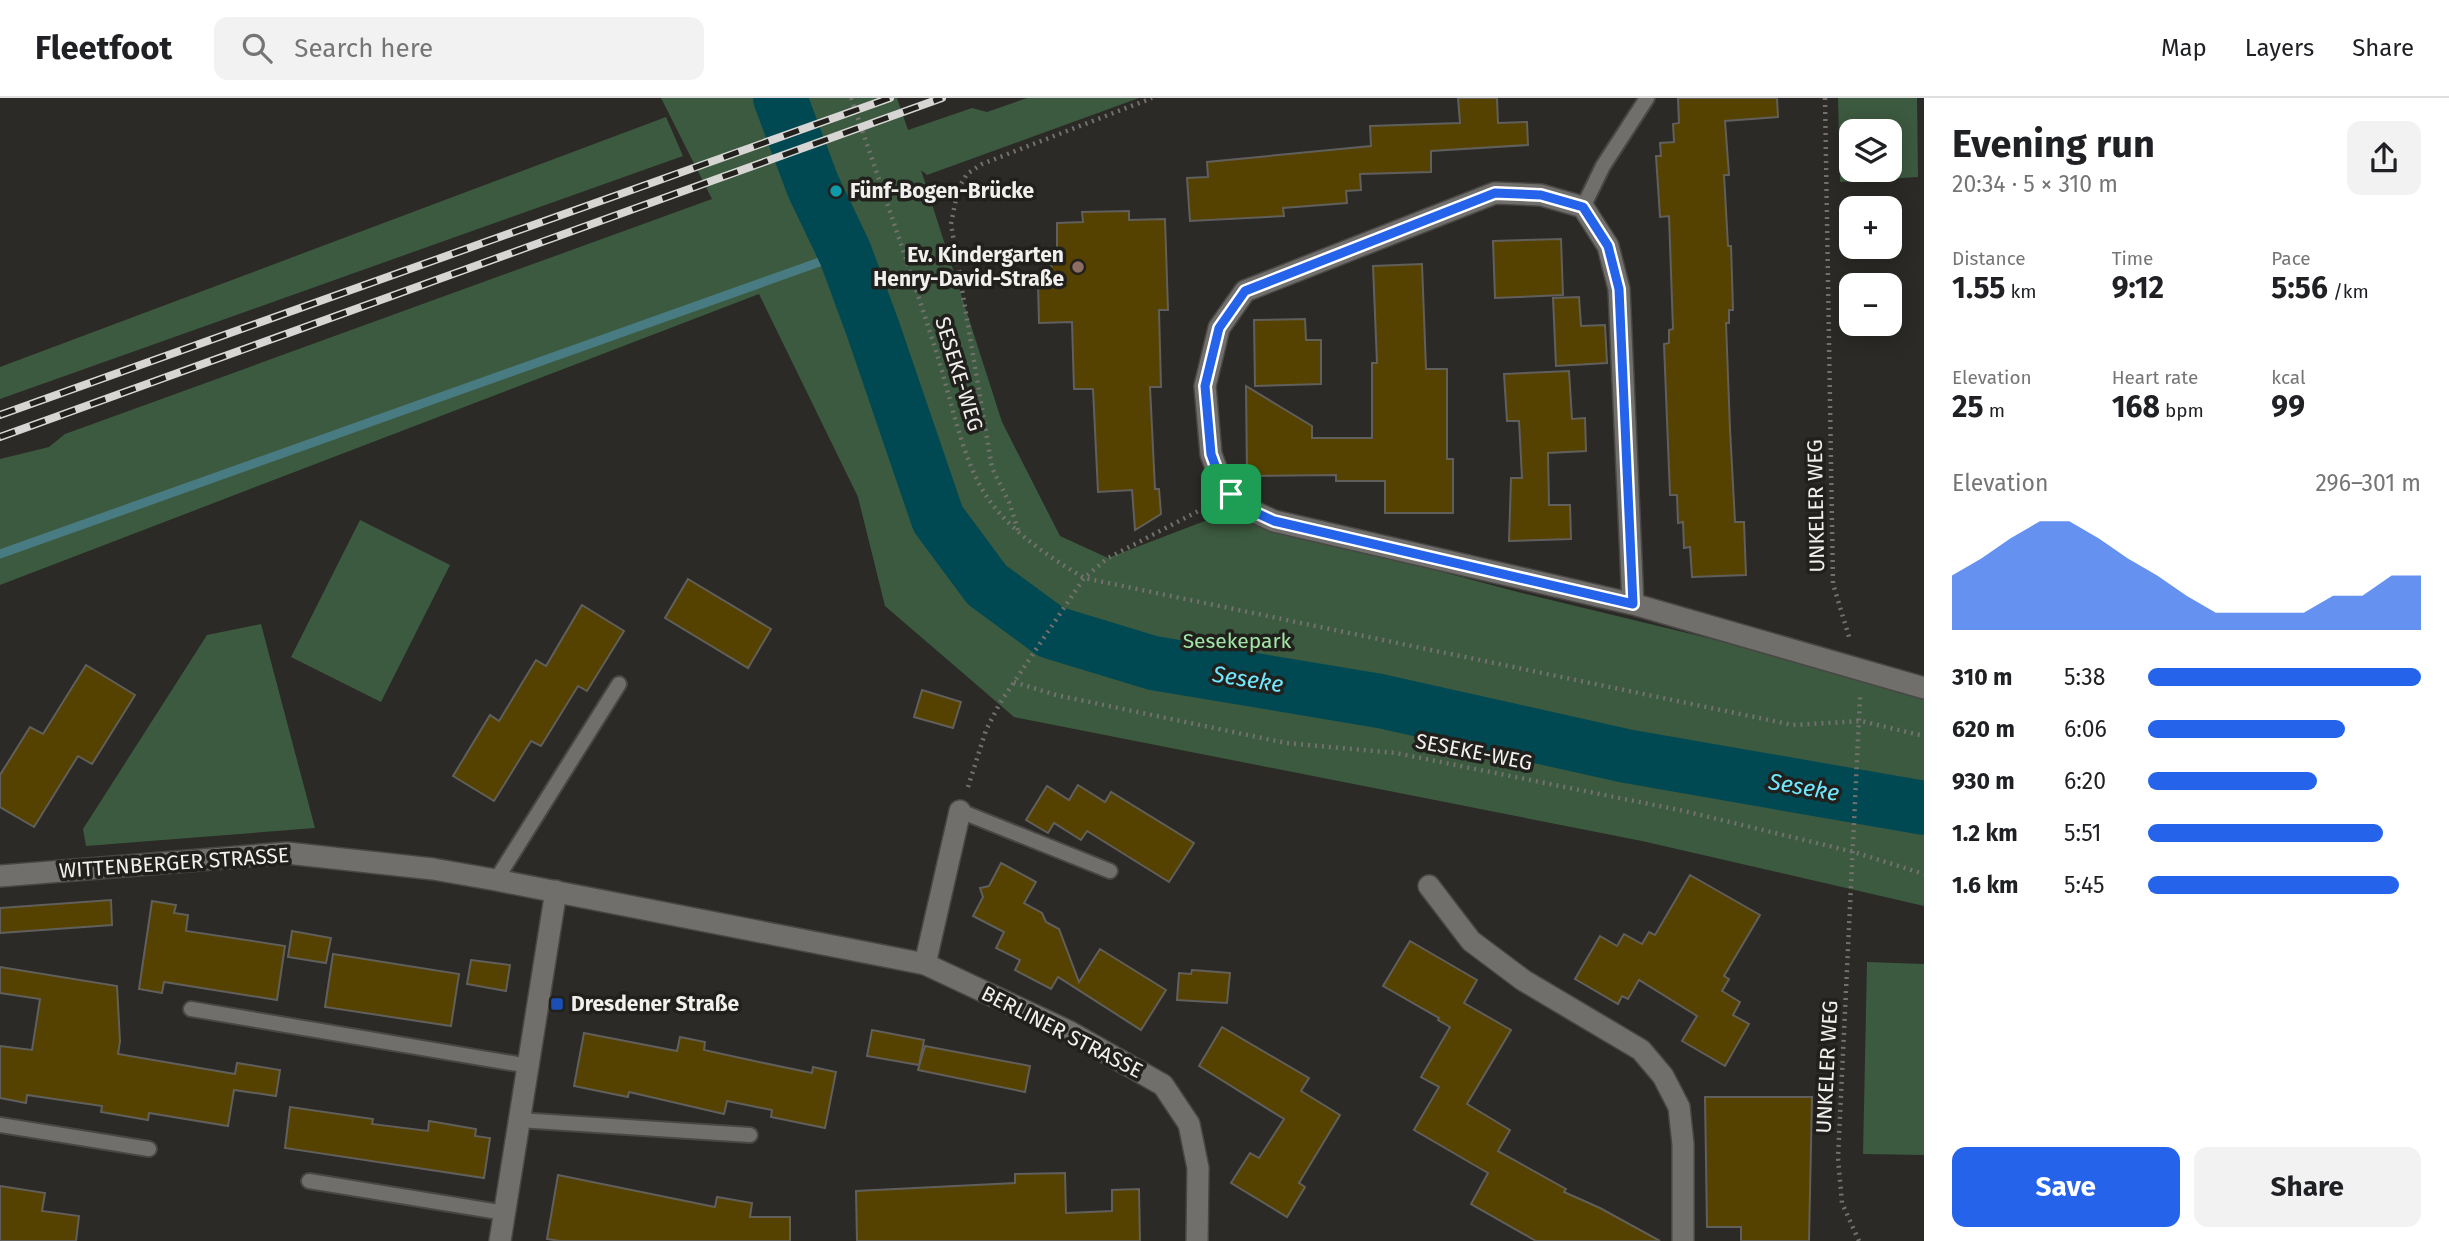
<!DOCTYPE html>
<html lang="en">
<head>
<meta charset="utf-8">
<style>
  :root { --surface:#fff; --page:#f2f2f2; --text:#202124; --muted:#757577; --line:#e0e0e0; --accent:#2563eb }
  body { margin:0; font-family:"Fira Sans",sans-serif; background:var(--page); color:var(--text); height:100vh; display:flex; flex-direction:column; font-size:26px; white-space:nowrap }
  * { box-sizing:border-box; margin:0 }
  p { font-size:23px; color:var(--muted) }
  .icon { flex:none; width:38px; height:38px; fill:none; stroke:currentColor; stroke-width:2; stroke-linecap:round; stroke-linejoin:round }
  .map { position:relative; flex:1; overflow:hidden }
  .panel { display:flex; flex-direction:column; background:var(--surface); width:525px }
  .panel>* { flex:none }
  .fabs { position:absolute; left:1839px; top:21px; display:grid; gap:14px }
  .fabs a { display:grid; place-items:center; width:63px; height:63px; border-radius:14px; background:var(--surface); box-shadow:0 4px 18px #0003; font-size:35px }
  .pin { position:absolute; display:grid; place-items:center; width:60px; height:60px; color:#fff; margin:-30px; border-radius:14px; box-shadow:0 4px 10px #0006 }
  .round { display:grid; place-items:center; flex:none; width:74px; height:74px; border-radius:14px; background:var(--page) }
  .overview { display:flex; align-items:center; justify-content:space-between; height:119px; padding:0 28px }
  h1 { font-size:38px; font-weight:700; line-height:52px }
  .figures { display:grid; grid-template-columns:repeat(3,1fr); gap:10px; height:119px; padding:7px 28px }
  .figures div { display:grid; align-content:center }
  .figures b { font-size:30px; font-weight:700 }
  .figures small { font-size:19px; font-weight:400 }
  .figures p { font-size:19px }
  .chart { height:196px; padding:14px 28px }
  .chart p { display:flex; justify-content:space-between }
  .chart svg { width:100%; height:126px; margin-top:7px; fill:var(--accent); opacity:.7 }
  .button { display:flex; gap:14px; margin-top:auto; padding:14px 28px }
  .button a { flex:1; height:80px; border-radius:14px; background:var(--accent); color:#fff; font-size:28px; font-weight:700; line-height:80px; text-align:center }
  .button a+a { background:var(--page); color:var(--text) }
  ul { padding:0 28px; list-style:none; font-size:23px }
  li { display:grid; grid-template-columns:112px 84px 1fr; align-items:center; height:52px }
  li i { height:18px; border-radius:9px; background:var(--accent) }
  header { display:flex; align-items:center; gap:42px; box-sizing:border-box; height:98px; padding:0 35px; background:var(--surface); border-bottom:2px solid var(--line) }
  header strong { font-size:33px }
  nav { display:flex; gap:38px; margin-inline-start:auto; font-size:24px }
  .search { width:490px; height:63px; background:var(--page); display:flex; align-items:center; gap:18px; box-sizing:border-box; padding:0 24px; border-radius:14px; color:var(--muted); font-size:26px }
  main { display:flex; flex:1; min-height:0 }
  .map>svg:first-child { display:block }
  .green { fill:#3c5a3f; fill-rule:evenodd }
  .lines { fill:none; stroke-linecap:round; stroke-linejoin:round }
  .stream { stroke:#487b82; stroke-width:9 }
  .river { stroke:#004953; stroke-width:54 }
  .building { fill:#564200; stroke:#605f5c; stroke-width:2 }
  .lane-casing { stroke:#484745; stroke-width:18 }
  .street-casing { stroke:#484745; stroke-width:24 }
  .path { stroke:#72716e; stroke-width:4.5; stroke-dasharray:2 5; stroke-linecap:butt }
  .lane { stroke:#716f6c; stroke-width:14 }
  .street { stroke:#716f6c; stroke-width:21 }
  .rail-casing { stroke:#d7d6d4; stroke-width:8 }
  .rail { stroke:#21201d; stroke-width:5; stroke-dasharray:16; stroke-linecap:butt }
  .route-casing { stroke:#fff; stroke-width:14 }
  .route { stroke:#2563eb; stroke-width:9 }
  .culture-dot { fill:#0f9aa8; stroke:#21201d; stroke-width:2.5 }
  .education-dot { fill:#8d6e63; stroke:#21201d; stroke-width:2.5 }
  .transit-dot { fill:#1a4fb4; stroke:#21201d; stroke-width:2.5 }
  .labels { text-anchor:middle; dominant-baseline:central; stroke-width:7; stroke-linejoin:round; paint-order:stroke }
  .poi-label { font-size:21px; font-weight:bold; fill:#f1f0ee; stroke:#21201d; text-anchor:start }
  .street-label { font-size:21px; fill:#f1f0ee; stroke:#21201d }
  .park-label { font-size:21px; fill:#a1e6a7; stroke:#21201d }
  .water-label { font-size:23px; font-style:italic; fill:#71e8fd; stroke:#21201d }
</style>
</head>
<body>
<header>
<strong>Fleetfoot</strong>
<div class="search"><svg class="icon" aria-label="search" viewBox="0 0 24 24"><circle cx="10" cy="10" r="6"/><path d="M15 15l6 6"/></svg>Search here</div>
<nav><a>Map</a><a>Layers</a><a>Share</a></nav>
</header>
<main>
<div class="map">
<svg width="1924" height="1143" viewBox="0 0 1924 1143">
  <rect width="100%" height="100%" fill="#2b2a26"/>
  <!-- green -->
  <g class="green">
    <polygon points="661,0 897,0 908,32 972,10 987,14 1027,0 1139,0 927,77 921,72 1002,324 1060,438 1108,460 1223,416 1518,494 1712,541 1924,600 1924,808 1642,743 1014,619 885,508 858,399 759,196 0,487 0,361 49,349 65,336 712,101"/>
    <path d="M1838,0H1917L1918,79L1840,84ZM1852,33H1890V72H1852Z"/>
    <polygon points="666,19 683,58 0,301 0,269"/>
    <polygon points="360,422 450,467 381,604 291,559"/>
    <polygon points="261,526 315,730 86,748 83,731 207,537"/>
    <polygon points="1867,864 1924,866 1924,1057 1863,1056"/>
  </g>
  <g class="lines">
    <!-- stream -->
    <polyline class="stream" points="0,456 845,155"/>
    <!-- river -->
    <polyline class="river" points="780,0 813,88 845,155 873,231 938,421 987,487 1051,534 1153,565 1380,603 1626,658 1924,710"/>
  </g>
  <!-- building -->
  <g class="building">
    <polygon points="1458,0 1497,0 1498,25 1527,24 1528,47 1431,53 1431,74 1360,76 1361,92 1346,93 1347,105 1283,110 1284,118 1190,123 1187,80 1208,79 1207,64 1371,48 1370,28 1460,25"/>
    <polygon points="1678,0 1777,0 1778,19 1725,23 1729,77 1724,77 1728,148 1731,148 1733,212 1729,212 1729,225 1726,225 1730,331 1735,424 1744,424 1746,477 1692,479 1690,449 1684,450 1683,424 1678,425 1677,397 1670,397 1664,246 1669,245 1669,232 1673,231 1669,118 1660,119 1656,58 1661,58 1660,45 1674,44 1673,26 1679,25"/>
    <polygon points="1129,113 1129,122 1165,121 1168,212 1159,212 1161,289 1150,289 1155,391 1159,391 1161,416 1135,432 1132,392 1098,394 1093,291 1074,291 1072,224 1039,225 1038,186 1052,186 1051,157 1057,157 1057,125 1083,124 1082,114"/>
    <polygon points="1561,141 1563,197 1495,200 1493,143"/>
    <polygon points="1422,166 1426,271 1447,271 1447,361 1453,361 1453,415 1385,415 1385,383 1336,383 1336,377 1247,378 1246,288 1312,328 1312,340 1372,340 1372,265 1377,265 1373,168"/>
    <polygon points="1579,199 1581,228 1605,227 1607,265 1556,268 1553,200"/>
    <polygon points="1305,221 1306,242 1321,242 1321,286 1255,288 1254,222"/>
    <polygon points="1569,273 1572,321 1585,320 1586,353 1548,355 1549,407 1570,407 1571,441 1509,443 1511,380 1522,380 1519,323 1507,323 1504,276"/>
    <polygon points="688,481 771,531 748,570 665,520"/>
    <polygon points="582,507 624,533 587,593 578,588 541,648 531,643 494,703 453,678 490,617 499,623 536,562 546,568"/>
    <polygon points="86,567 135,597 92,666 78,658 34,729 0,709 0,677 30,629 43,636"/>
    <polygon points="922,592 961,604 953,630 914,619"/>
    <polygon points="1078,687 1105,704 1111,694 1194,745 1169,784 1087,733 1081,742 1054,725 1048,735 1026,722 1047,688 1069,702"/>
    <polygon points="1001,765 1036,784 1024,805 1042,815 1046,824 1059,831 1079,884 1100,851 1166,892 1141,932 1058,879 1051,891 1015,872 1020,862 996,850 1004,834 973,818 983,799 980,790 989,788"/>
    <polygon points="1690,777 1760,817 1724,878 1729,881 1722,893 1740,904 1733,917 1749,926 1725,968 1682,943 1697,918 1639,882 1628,901 1622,898 1618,906 1575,881 1600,838 1617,848 1624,836 1642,846 1649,834 1655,837"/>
    <polygon points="111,802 112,827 0,835 0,810"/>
    <polygon points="152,803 176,807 174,815 188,817 186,833 285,848 277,902 164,884 162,895 139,891"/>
    <polygon points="292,833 331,840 326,865 288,859"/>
    <polygon points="1410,843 1477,882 1464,905 1511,932 1467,1006 1510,1032 1498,1053 1566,1091 1564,1094 1600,1110 1660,1143 1536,1143 1471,1106 1488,1075 1414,1032 1439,989 1421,979 1450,929 1438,922 1439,920 1383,888"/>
    <polygon points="333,856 459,876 451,928 325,909"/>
    <polygon points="471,862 510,867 506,893 467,886"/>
    <polygon points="0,869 117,888 120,943 118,956 235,976 237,965 280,972 276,998 234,992 228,1028 149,1015 148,1022 101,1014 102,1008 27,997 26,1005 0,1000 0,948 32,952 40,901 0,895"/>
    <polygon points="1192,872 1230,875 1227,905 1177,902 1179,875 1191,876"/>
    <polygon points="1222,929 1309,980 1301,993 1340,1017 1299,1085 1305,1089 1287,1119 1231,1085 1250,1055 1259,1060 1284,1021 1199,968"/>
    <polygon points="872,932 924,942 919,967 867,958"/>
    <polygon points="584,935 677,953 680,939 705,944 704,952 759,964 812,975 813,969 836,974 825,1030 771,1019 772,1012 727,1003 724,1016 629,994 628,999 574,988"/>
    <polygon points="925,948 1030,968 1025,994 918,972"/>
    <polygon points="1705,999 1812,999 1809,1143 1741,1143 1741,1129 1707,1129"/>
    <polygon points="290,1009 373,1021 372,1026 428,1033 429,1023 476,1031 475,1038 490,1040 484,1080 285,1050"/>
    <polygon points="1065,1075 1066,1115 1112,1113 1112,1092 1139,1091 1140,1143 857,1143 856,1093 1015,1085 1015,1076"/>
    <polygon points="558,1077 715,1109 717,1099 752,1105 750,1119 790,1119 790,1143 560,1143 547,1141"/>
    <polygon points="0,1088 45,1095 42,1113 79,1118 76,1143 0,1143"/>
  </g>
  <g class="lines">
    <defs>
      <g id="lane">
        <polyline points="1583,109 1603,68 1647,0"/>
        <polyline points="960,713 1110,773"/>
        <polyline points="496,782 619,586"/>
        <polyline points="191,911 529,968"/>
        <polyline points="519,1022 750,1037"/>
        <polyline points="0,1027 149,1051"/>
        <polyline points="309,1083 505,1115"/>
      </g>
      <g id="street">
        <polyline points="1633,506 1619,191 1608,148 1583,109 1541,97 1495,95 1245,193 1219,230 1205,288 1211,356 1219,378 1231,396 1250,412 1274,423 1633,506 1924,590"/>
        <polyline points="0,778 287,755 433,771 496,782 925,866 1068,933 1163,987 1189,1026 1198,1070 1197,1143"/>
        <polyline points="1429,788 1471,843 1523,882 1641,952 1663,978 1679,1009 1683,1046 1683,1143"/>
        <polyline points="925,866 960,713"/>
        <polyline points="500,1143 556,793"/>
      </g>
    </defs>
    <!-- lane casing -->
    <use href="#lane" class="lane-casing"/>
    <!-- street casing -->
    <use href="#street" class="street-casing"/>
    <!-- path -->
    <g class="path">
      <path d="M851,0C880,84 909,168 936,253C950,296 962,363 987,399C1012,435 1048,458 1084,480L1793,627L1861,623L1924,638"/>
      <polyline points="1825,0 1833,486 1850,542"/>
      <polyline points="1018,432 1009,404 992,370 951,126 958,91 967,76 982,66 1152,0"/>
      <polyline points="1014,584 1056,597 1286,645 1396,655 1684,713 1854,754 1924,776"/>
      <polyline points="968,689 986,632 1000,605 1084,480 1108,460 1210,407"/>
      <polyline points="1859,1143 1842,1105 1838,1060 1860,599"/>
    </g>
    <!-- lane -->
    <use href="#lane" class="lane"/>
    <!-- street -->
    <use href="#street" class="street"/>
    <defs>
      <g id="rail">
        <polyline points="0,317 890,0"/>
        <polyline points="0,339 942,0"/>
      </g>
    </defs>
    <!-- rail casing -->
    <use href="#rail" class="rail-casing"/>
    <!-- rail -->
    <use href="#rail" class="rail"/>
  </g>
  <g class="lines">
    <defs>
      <polygon id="route" points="1495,95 1541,97 1583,109 1608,148 1619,191 1633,506 1274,423 1250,412 1231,396 1219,378 1211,356 1205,288 1219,230 1245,193"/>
    </defs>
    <!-- route casing -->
    <use href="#route" class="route-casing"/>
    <!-- route -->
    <use href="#route" class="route"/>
  </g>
  <!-- markers -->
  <circle class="culture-dot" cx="836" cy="93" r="7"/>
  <circle class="education-dot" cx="1078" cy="169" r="7"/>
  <rect class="transit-dot" x="550" y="899" width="14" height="14" rx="3.5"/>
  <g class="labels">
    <!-- poi labels -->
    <g class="poi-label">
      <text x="850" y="93">Fünf-Bogen-Brücke</text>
      <text x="1064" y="157" text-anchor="end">Ev. Kindergarten<tspan x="1064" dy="24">Henry-David-Straße</tspan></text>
      <text x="571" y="906">Dresdener Straße</text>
    </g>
    <!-- street labels -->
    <g class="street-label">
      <text transform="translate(959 276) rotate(73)">SESEKE-WEG</text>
      <text transform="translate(1816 408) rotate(-91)">UNKELER WEG</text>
      <text transform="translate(1474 654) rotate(11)">SESEKE-WEG</text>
      <text transform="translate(174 765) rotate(-4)">WITTENBERGER STRASSE</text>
      <text transform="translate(1062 934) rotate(27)">BERLINER STRASSE</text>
      <text transform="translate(1827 969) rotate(-87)">UNKELER WEG</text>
    </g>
    <!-- park labels -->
    <g class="park-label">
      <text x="1237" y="543">Sesekepark</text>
    </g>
    <!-- water labels -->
    <g class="water-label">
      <text transform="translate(1248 581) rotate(9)">Seseke</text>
      <text transform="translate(1804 689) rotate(10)">Seseke</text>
    </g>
  </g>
</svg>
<div class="fabs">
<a><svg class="icon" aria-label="layers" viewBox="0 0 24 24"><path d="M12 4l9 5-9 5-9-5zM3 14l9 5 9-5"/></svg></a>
<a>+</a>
<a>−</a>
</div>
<div class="pin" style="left:1231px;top:396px;background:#1e9e55"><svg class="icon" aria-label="arrive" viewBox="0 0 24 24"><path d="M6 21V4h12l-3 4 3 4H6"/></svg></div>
</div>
<section class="panel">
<div class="overview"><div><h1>Evening run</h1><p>20:34 · 5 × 310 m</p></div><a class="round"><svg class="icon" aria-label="share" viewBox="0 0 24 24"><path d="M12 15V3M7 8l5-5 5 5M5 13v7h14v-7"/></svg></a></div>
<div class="figures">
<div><p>Distance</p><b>1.55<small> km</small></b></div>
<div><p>Time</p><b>9:12</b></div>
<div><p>Pace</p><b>5:56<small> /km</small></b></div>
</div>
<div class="figures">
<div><p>Elevation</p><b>25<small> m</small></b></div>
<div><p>Heart rate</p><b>168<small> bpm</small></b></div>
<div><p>kcal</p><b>99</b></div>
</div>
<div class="chart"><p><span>Elevation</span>296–301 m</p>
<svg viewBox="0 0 160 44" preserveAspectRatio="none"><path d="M0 44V25L10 19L20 12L30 6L40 6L50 12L60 19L70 25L80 32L90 38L100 38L110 38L120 38L130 32L140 32L150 25L160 25V44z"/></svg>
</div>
<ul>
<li><b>310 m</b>5:38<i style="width:100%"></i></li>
<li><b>620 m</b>6:06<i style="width:72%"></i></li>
<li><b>930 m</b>6:20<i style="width:62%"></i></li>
<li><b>1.2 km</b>5:51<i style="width:86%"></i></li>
<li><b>1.6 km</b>5:45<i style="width:92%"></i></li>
</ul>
<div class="button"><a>Save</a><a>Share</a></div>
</section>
</main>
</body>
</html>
